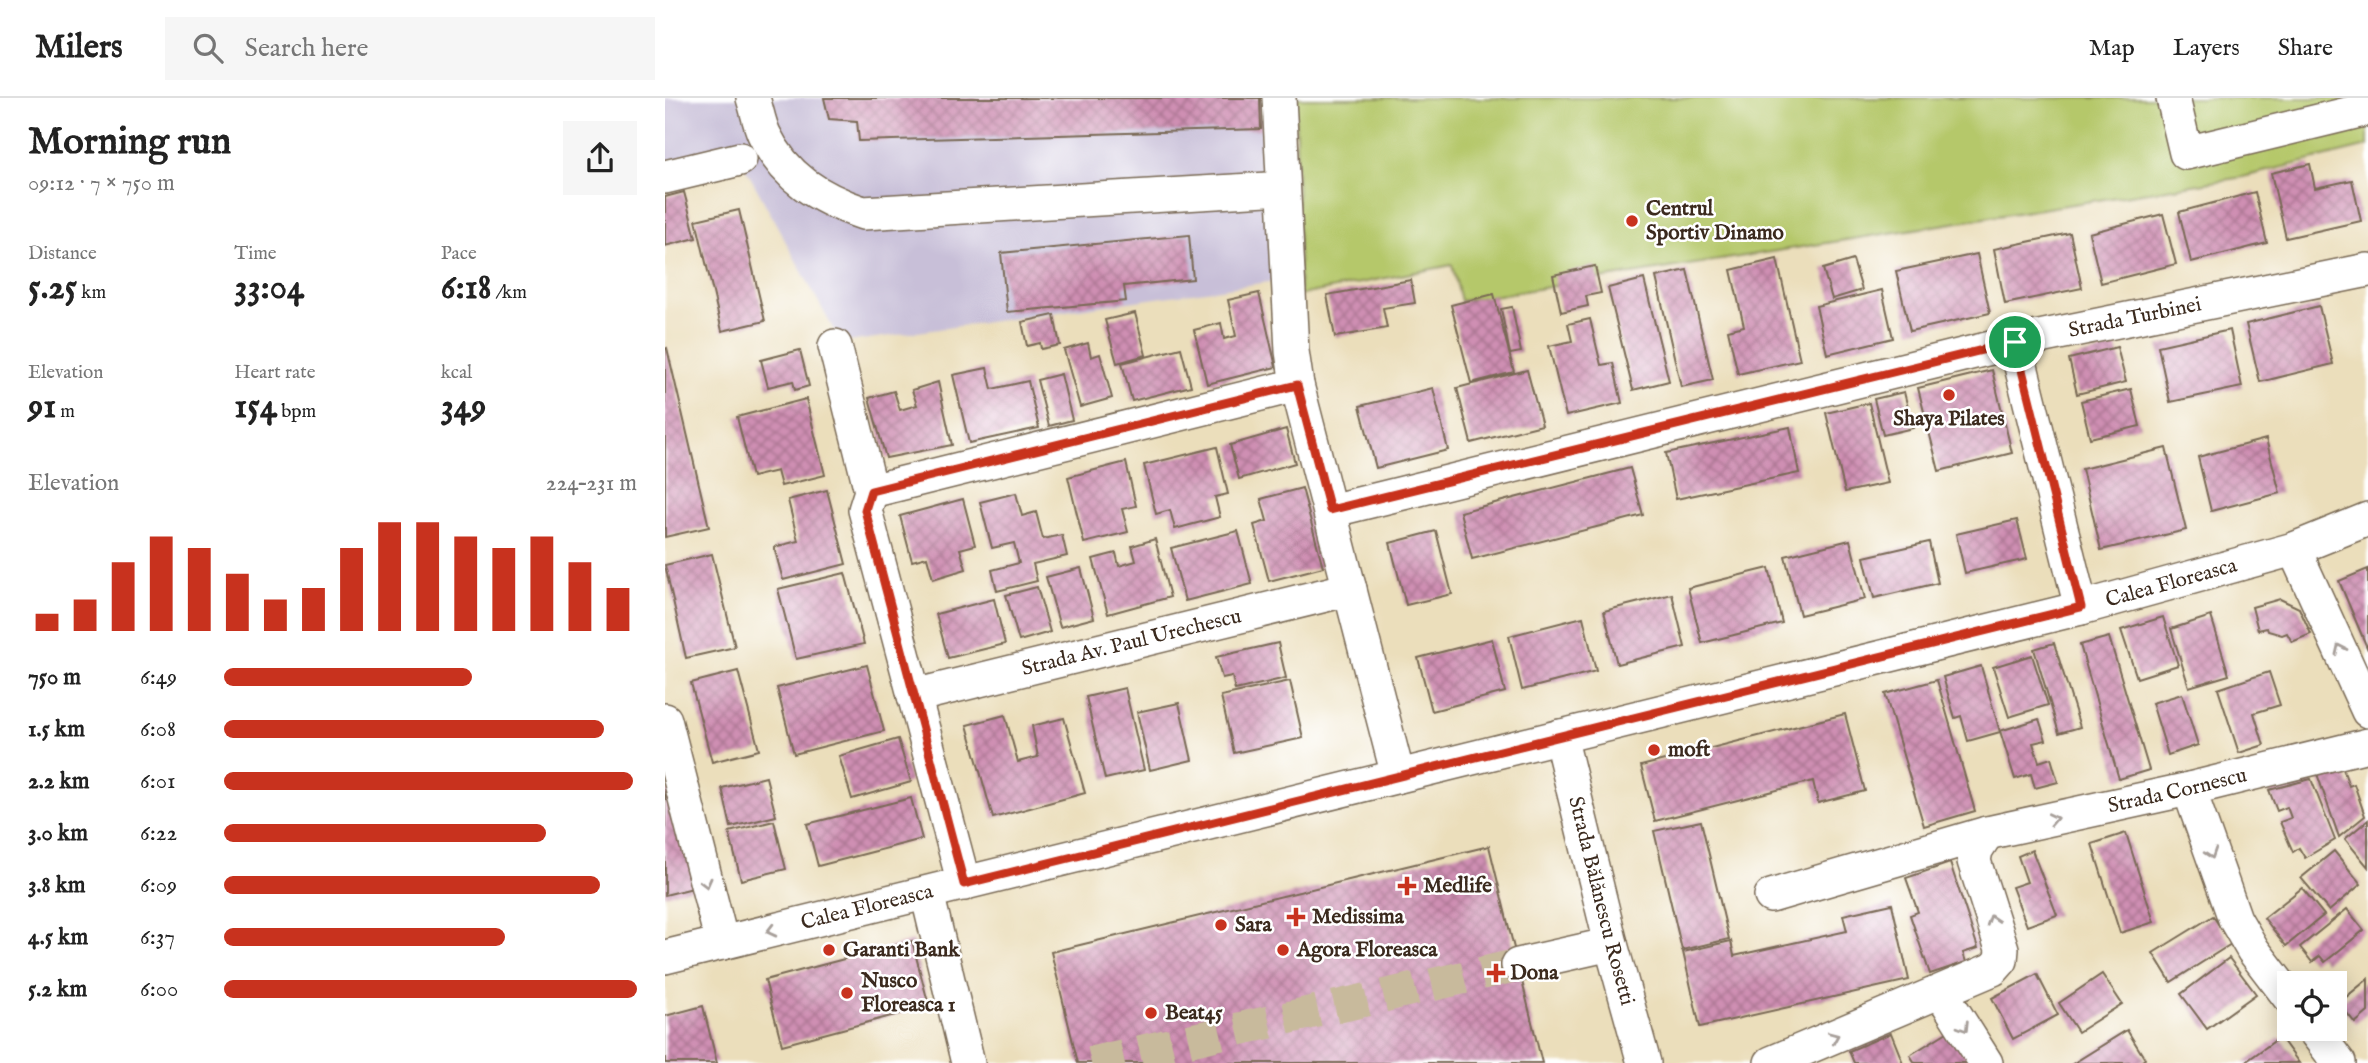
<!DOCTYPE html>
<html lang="en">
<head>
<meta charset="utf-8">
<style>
  :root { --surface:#fff; --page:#f6f6f6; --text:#222; --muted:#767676; --line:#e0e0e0; --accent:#c8321e }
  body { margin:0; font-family:"IM FELL English",serif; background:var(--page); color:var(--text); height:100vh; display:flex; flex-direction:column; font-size:26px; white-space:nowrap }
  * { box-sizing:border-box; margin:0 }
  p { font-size:23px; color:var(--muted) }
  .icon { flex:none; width:38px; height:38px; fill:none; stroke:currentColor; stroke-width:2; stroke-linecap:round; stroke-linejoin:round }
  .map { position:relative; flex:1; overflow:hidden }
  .details { display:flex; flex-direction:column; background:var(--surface); width:665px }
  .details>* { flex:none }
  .controls { position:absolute; left:1612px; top:873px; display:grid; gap:14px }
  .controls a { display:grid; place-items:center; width:70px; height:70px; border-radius:0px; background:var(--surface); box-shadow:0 4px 18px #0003; font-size:35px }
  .pin { position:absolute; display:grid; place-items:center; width:60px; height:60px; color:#fff; margin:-30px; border:4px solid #fff; border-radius:50%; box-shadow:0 2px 7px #0007 }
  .round { display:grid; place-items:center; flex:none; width:74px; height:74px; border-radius:0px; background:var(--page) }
  .summary { display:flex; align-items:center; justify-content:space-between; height:119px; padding:0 28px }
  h1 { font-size:38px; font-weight:800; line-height:52px }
  .stats { display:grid; grid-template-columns:repeat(3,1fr); gap:10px; height:119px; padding:7px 28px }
  .stats div { display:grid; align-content:center }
  .stats b { font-size:35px; font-weight:800 }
  .stats small { font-size:19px; font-weight:400 }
  .stats p { font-size:19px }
  .chart { height:196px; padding:14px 28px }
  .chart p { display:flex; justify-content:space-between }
  .chart svg { width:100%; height:126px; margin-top:7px; stroke:var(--accent); stroke-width:6 }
  ul { padding:0 28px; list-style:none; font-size:23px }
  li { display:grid; grid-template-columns:112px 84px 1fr; align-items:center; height:52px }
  li i { height:18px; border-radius:9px; background:var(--accent) }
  header { display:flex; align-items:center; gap:42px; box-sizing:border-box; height:98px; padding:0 35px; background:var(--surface); border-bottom:2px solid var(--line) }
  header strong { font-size:33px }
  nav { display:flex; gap:38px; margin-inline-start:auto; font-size:24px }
  .search { width:490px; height:63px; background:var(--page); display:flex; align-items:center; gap:18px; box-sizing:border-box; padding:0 24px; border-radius:0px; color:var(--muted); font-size:26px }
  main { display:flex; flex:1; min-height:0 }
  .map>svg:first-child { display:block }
  .industrial { fill:#c8bfd8 }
  .pitch { fill:#b5c86b; stroke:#787944; stroke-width:2 }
  .building { fill:url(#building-cross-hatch) }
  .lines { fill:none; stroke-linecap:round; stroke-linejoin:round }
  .minor-tunnel { stroke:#c8ba9c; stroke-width:33; stroke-dasharray:33 17; stroke-linecap:butt }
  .minor-casing { stroke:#796955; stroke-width:36 }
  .minor { stroke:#fff; stroke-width:33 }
  .oneway { stroke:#a79f9a }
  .route-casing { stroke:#fff; stroke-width:14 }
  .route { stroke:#c8321e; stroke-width:9 }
  .poi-dot { fill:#c8321e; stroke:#fff; stroke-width:2.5 }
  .labels { text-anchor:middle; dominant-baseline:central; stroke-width:5; stroke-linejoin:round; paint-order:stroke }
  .poi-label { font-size:21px; font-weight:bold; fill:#3b2a1e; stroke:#fff; text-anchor:start }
  .street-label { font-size:21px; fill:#3b2a1e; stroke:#fff }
</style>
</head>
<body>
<header>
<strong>Milers</strong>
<div class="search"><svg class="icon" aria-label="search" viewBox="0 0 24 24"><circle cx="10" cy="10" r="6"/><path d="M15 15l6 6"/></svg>Search here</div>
<nav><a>Map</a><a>Layers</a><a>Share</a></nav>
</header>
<main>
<section class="details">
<div class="summary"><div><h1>Morning run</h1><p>09:12 · 7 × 750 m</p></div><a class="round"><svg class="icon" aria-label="share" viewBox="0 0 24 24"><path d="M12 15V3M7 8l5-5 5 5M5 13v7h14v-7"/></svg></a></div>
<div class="stats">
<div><p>Distance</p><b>5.25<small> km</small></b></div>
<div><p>Time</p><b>33:04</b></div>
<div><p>Pace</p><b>6:18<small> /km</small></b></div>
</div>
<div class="stats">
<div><p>Elevation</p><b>91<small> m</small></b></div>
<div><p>Heart rate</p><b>154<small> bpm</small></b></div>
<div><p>kcal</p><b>349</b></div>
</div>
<div class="chart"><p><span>Elevation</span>224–231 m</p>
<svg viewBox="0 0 160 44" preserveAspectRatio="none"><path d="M5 44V38M15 44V33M25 44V20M35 44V11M45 44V15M55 44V24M65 44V33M75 44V29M85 44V15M95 44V6M105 44V6M115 44V11M125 44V15M135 44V11M145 44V20M155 44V29"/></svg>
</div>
<ul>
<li><b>750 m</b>6:49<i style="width:60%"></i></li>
<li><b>1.5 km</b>6:08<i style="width:92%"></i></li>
<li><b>2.2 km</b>6:01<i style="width:99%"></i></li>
<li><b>3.0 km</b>6:22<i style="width:78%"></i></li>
<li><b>3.8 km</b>6:09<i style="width:91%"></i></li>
<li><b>4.5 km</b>6:37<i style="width:68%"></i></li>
<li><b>5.2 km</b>6:00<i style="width:100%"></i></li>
</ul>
</section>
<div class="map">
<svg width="1703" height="965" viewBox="0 0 1703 965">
  <defs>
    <pattern id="building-cross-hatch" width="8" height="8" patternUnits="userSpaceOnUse" patternTransform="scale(1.75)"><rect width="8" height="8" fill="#cf8fb3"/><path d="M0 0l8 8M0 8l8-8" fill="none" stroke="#a97591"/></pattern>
  </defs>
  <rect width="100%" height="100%" fill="#fff"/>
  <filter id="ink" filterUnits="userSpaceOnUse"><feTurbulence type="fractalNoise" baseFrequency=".0143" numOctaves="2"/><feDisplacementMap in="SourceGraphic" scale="14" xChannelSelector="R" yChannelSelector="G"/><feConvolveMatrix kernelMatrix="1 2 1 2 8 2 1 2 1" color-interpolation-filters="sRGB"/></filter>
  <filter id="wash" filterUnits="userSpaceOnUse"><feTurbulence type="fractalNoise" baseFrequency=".00686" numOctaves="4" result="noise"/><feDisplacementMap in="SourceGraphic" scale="28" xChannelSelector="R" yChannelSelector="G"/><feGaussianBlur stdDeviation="1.57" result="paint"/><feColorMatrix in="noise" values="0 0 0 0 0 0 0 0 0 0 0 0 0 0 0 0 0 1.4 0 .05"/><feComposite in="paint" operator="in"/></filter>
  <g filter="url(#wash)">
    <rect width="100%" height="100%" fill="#ebdebb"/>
    <!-- industrial -->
    <polygon class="industrial" points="0,0 605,0 611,183 176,245 69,49 0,65"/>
    <!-- pitch -->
    <polygon class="pitch" points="630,0 1703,0 1703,48 1578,79 796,203 787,167 635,197"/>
    <g id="blocks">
      <!-- building -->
      <g class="building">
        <polygon points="159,0 595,0 596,31 194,43 192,23 164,21"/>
        <polygon points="1645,66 1650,90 1687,82 1696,123 1621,140 1606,75"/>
        <polygon points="19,94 31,140 0,148 0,99"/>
        <polygon points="1590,94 1602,145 1526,164 1514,114"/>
        <polygon points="74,112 100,223 57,233 31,122"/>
        <polygon points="1498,116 1511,166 1436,185 1424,135"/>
        <polygon points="1405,135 1417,190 1340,206 1329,151"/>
        <polygon points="524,137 528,181 459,188 461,203 342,214 336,155"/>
        <polygon points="1312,156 1325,215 1245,233 1231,173"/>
        <polygon points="1112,161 1135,262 1073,276 1063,232 1079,228 1066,172"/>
        <polygon points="1188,162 1197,192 1167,201 1158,171"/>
        <polygon points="930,168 936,195 921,198 923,208 896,214 888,177"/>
        <polygon points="1022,172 1048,282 1016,289 991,179"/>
        <polygon points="979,181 1004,283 968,292 943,190"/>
        <polygon points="746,182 750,205 718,210 722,230 670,239 662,197"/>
        <polygon points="1217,192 1228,240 1162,256 1151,208"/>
        <polygon points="594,195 611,269 542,286 529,232 556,225 559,241 571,238 563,202"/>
        <polygon points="829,196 849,274 806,285 786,207"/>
        <polygon points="1654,208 1668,266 1595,284 1581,226"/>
        <polygon points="847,209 856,254 845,256 836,211"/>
        <polygon points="470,215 481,257 452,265 440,222"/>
        <polygon points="389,217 395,247 376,251 375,245 362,248 357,224"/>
        <polygon points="925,221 936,267 948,265 957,305 901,318 884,248 907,243 903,226"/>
        <polygon points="1565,232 1577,289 1505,304 1493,248"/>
        <polygon points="423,245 426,259 435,256 447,300 415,309 399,252"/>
        <polygon points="1452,249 1461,284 1412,296 1404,261"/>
        <polygon points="2,250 44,429 0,439 0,251"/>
        <polygon points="516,250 526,288 467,303 457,265"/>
        <polygon points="135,252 144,288 130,292 128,283 103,289 96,262"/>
        <polygon points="322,270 327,291 363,283 374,330 304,345 288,277"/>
        <polygon points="862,272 877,327 806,345 792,290"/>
        <polygon points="1327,272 1347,355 1274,373 1253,290"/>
        <polygon points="396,276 407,322 384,328 372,282"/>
        <polygon points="273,284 287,347 221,360 204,300 229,293 235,312 252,307 247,292"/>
        <polygon points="768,290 783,352 711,370 695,308"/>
        <polygon points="1466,291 1475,328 1425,340 1416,303"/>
        <polygon points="1239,294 1248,330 1218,337 1209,301"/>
        <polygon points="141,301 160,377 116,388 112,373 87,379 72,319"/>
        <polygon points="1204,305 1223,385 1180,394 1161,315"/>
        <polygon points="1125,329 1134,375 1011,401 1001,355"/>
        <polygon points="621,331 630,365 574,381 565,347"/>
        <polygon points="1601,341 1615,395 1546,413 1533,359"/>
        <polygon points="552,349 563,396 550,399 555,419 510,431 505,412 491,416 479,367"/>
        <polygon points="1501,350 1521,432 1436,452 1417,371"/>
        <polygon points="461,364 471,408 457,411 463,434 419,445 403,379"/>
        <polygon points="965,370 978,417 807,461 795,414"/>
        <polygon points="637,390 658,469 604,483 589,427 602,423 596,401"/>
        <polygon points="162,392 181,466 118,482 109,449 133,443 123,402"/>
        <polygon points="351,395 357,418 371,414 378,441 397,437 402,458 368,466 372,483 332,493 327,472 354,465 349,445 327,450 315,404"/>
        <polygon points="298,401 310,447 295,451 301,471 268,481 262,459 247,463 235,418"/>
        <polygon points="1352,422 1362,461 1300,475 1291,436"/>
        <polygon points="573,433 587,486 520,503 506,450"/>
        <polygon points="771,433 787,496 741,507 725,445"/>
        <polygon points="490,441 505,499 443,516 428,461 451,455 454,468 471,463 467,448"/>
        <polygon points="1185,442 1200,501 1135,517 1120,458"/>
        <polygon points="1264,444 1273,485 1209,500 1199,459"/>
        <polygon points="47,456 70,549 21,560 0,467"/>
        <polygon points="416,470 429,520 395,529 381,479"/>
        <polygon points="1104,470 1117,525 1037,545 1023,490"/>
        <polygon points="1703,471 1703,552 1674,483"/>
        <polygon points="180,475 199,546 131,561 113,491"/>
        <polygon points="372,489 385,534 354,543 341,497"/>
        <polygon points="1007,496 1020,549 952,566 939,513"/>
        <polygon points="329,501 340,546 283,560 271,516"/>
        <polygon points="1615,501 1634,510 1646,536 1627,544 1622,535 1617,537 1603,533 1602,530 1593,532 1587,509"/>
        <polygon points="1546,518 1564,577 1524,589 1506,531"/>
        <polygon points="918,519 931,573 857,592 844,538"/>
        <polygon points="1498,519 1513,567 1472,580 1456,532"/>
        <polygon points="1444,539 1484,672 1454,681 1415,547"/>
        <polygon points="827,541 840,594 767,613 753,560"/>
        <polygon points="613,545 621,580 570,592 567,578 557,580 551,559"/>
        <polygon points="1389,545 1415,629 1394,635 1369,551"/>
        <polygon points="1367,557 1383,607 1344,619 1328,569"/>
        <polygon points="202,567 219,633 129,656 112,590"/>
        <polygon points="1316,568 1335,634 1303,643 1296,618 1290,620 1278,579"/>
        <polygon points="73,573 94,652 47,664 26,585"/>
        <polygon points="1604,574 1615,607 1589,615 1599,647 1574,655 1553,591"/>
        <polygon points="1272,582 1310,713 1259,728 1220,596"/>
        <polygon points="625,583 638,640 569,655 556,598"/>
        <polygon points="460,590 479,672 440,681 421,599"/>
        <polygon points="1517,596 1533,647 1503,657 1487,605"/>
        <polygon points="514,605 527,662 485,672 472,614"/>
        <polygon points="1180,616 1200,693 1153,705 1148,683 990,723 976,668"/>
        <polygon points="340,617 353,664 373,659 367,628 399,620 420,695 328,720 302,627"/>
        <polygon points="1374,621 1381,642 1368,645 1374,664 1386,660 1393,684 1370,690 1366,676 1350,681 1335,633"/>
        <polygon points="233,641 246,684 187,701 174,658"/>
        <polygon points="1676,665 1684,688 1689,686 1700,718 1674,739 1650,670"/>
        <polygon points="101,679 111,718 66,729 57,690"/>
        <polygon points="1646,681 1670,742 1640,760 1634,750 1628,754 1615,724 1626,720 1622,709 1612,713 1604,692"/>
        <polygon points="9,692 32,789 0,797 0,694"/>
        <polygon points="246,700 257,741 153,768 142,726"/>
        <polygon points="1703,722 1703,769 1680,741"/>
        <polygon points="109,723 121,771 76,782 64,734"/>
        <polygon points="1036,723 1064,841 1017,852 989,733"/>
        <polygon points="1461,735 1489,824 1455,835 1427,746"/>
        <polygon points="824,748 877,965 413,965 386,854"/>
        <polygon points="1367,752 1392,817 1362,828 1347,789 1362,784 1353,758"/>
        <polygon points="1669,753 1696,786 1664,813 1636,780"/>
        <polygon points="1285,765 1313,850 1298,855 1301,864 1265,876 1245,817 1253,814 1241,780"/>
        <polygon points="1637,790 1659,817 1621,848 1599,820"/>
        <polygon points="1227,806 1244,882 1035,929 1018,854 1066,843 1069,858 1182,833 1178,817"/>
        <polygon points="1682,811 1699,832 1660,864 1655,858 1647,864 1635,849"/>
        <polygon points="1548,818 1566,846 1506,884 1488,855"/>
        <polygon points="247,843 264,908 117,947 100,882"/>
        <polygon points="1564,860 1591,896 1542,931 1516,896"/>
        <polygon points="1372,876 1393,917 1348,941 1327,900"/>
        <polygon points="1437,876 1457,906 1413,934 1394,905"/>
        <polygon points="1703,881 1703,914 1690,925 1674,905"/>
        <polygon points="38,908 52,965 0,965 0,918"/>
        <polygon points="1287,931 1306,961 1300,965 1250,965 1245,957"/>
        <polygon points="1462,932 1480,961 1474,965 1409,965"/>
        <polygon points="1226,935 1238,965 1189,965 1184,953"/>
        <polygon points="1615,939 1634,965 1579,965"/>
      </g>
    </g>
  </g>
  <g filter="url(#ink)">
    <use href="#blocks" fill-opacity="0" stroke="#796955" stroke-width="2"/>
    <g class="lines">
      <!-- minor-tunnel -->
      <polyline class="minor-tunnel" points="426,965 853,867"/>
      <defs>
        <g id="minor">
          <path d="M88,0C92,12 94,25 99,36C120,80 154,100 198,115L618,90"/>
          <polyline points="614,0 627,253 632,287 733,678"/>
          <polyline points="1508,0 1521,55 1703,11"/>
          <polyline points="0,79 75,61"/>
          <polyline points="1350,244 1416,510"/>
          <polyline points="170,248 206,393 200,412 299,786"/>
          <polyline points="206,393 632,287"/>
          <path id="s1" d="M665,413L1350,244L1703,172"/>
          <polyline points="1629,451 1703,613"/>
          <path id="s2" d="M249,598L685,491"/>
          <polyline points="0,622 57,845"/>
          <path id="s3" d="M895,638L946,846L979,965"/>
          <polyline points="1524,691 1570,821 1588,852 1624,899"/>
          <polyline points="262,795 303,965"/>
          <path id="s4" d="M1106,798L1322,735L1524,691L1703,647"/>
          <path id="s5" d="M0,859L1416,510L1629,451L1703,421"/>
          <polyline points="853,867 946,846"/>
          <polyline points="1276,894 1321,965"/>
          <polyline points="1648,931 1674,965"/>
          <polyline points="1106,965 1328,871 1336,862 1337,851 1309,763 1311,752 1322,735"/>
        </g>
      </defs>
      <!-- minor casing -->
      <use href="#minor" class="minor-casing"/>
      <!-- minor -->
      <use href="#minor" class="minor"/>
    </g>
    <!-- one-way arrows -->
    <defs><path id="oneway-chevron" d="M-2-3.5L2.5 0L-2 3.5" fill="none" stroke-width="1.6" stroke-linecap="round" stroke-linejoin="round" transform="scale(1.75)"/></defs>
    <g class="oneway">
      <use href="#oneway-chevron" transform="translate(1675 551) rotate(-115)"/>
      <use href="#oneway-chevron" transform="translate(1388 721) rotate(-12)"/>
      <use href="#oneway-chevron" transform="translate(1546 756) rotate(71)"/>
      <use href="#oneway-chevron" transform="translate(41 785) rotate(76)"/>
      <use href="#oneway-chevron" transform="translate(1327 822) rotate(-108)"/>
      <use href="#oneway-chevron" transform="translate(106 833) rotate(166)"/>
      <use href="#oneway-chevron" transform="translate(1299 929) rotate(58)"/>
      <use href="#oneway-chevron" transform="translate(1169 939) rotate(-23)"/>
    </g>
  </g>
  <g class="lines" filter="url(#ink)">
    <defs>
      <polygon id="route" points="1350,244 1416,509 299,786 200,412 206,393 632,287 665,412"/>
    </defs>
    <!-- route casing -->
    <use href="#route" class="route-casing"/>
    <!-- route -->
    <use href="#route" class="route"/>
  </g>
  <!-- markers -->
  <g class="poi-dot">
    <circle cx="967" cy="123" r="7"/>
    <circle cx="1284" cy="297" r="7"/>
    <circle cx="989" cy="652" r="7"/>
    <path d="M738.5 777.5h7v7h7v7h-7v7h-7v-7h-7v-7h7z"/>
    <path d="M627.5 808.5h7v7h7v7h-7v7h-7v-7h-7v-7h7z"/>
    <circle cx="556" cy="827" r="7"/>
    <circle cx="164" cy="852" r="7"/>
    <circle cx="618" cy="852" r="7"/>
    <path d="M827.5 864.5h7v7h7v7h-7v7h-7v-7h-7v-7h7z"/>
    <circle cx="182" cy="895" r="7"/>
    <circle cx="486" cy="915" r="7"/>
  </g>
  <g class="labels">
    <!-- poi labels -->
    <g class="poi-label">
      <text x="981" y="111">Centrul<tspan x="981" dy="24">Sportiv Dinamo</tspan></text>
      <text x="1284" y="321" text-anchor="middle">Shaya Pilates</text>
      <text x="1003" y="652">moft</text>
      <text x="758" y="788">Medlife</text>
      <text x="647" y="819">Medissima</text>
      <text x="570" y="827">Sara</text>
      <text x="178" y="852">Garanti Bank</text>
      <text x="632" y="852">Agora Floreasca</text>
      <text x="845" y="875">Dona</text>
      <text x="196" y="883">Nusco<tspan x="196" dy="24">Floreasca 1</tspan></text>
      <text x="500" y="915">Beat45</text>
    </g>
    <!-- street labels -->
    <g class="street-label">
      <text stroke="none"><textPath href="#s1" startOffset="828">Strada Turbinei</textPath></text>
      <text stroke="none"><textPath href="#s5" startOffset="1552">Calea Floreasca</textPath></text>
      <text stroke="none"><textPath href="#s2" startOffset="224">Strada Av. Paul Urechescu</textPath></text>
      <text stroke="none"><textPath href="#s4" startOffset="420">Strada Cornescu</textPath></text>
      <text stroke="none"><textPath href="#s3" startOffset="170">Strada Bălănescu Rosetti</textPath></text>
      <text stroke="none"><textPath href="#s5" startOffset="208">Calea Floreasca</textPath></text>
    </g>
  </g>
</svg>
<div class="controls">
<a><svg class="icon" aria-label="locate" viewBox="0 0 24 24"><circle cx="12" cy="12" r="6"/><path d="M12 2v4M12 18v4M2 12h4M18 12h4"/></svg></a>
</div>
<div class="pin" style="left:1350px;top:244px;background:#1e9e55"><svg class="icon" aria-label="arrive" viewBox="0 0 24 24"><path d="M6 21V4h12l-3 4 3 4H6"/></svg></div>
</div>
</main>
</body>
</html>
